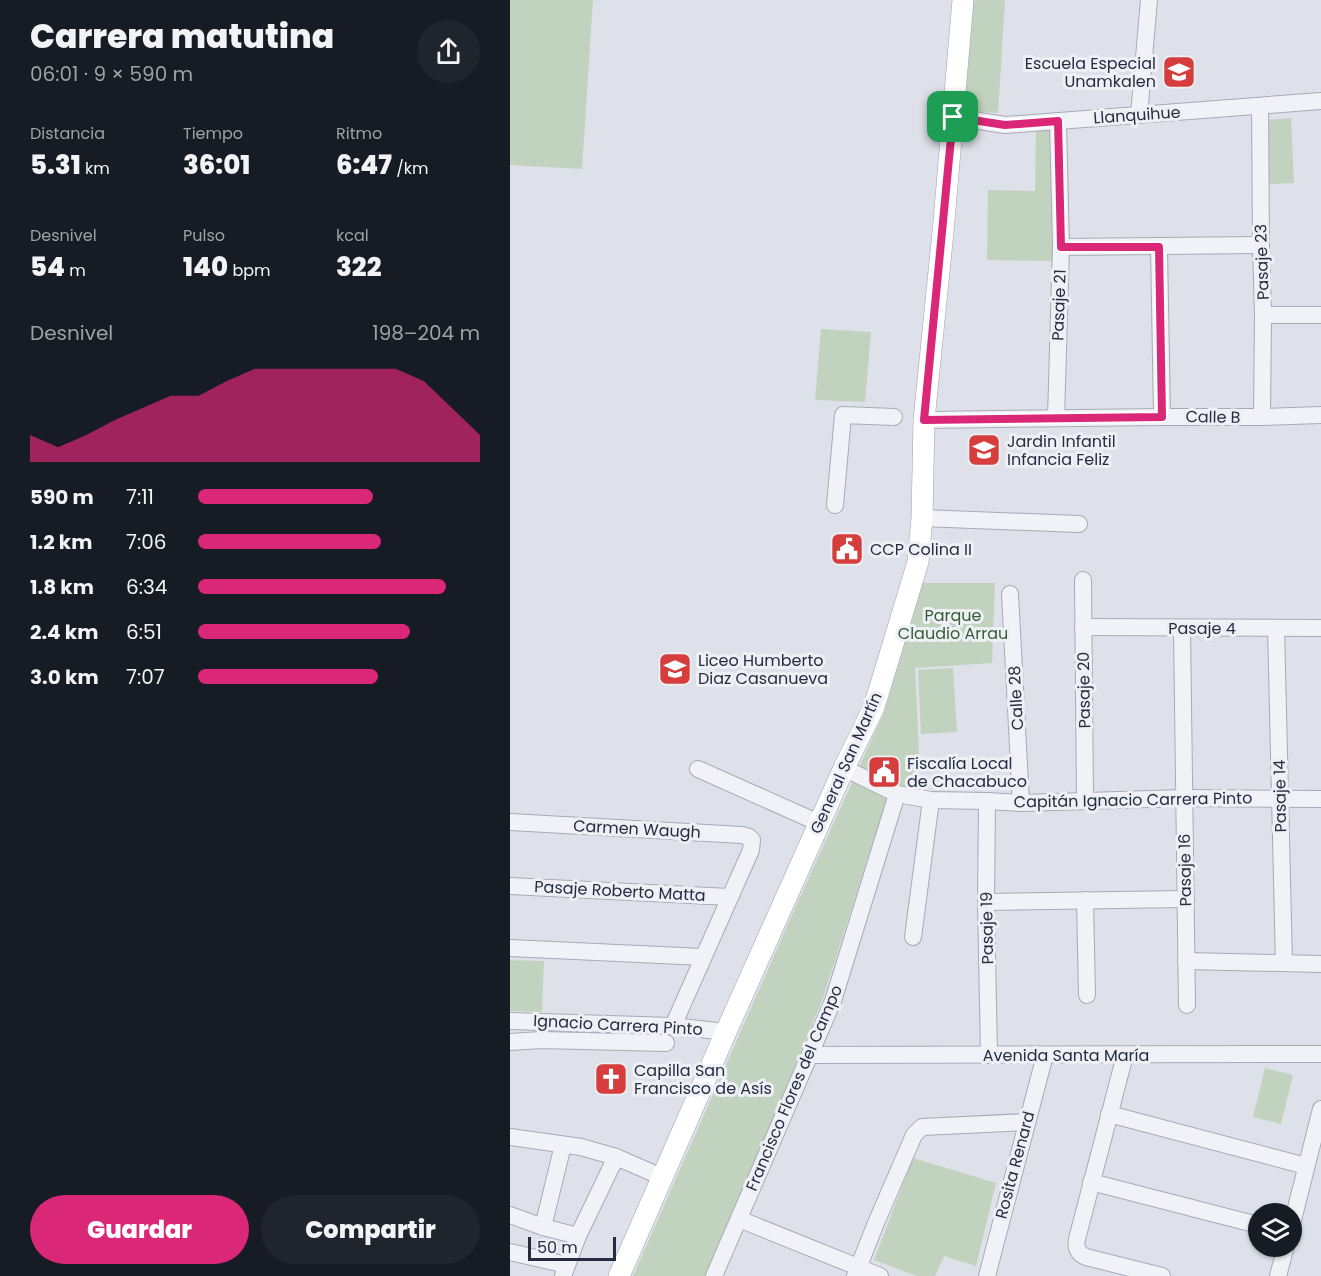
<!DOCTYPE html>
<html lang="es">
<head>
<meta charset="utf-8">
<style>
  :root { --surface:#171b24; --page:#20242c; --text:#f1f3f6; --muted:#9ea1a6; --accent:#db2777 }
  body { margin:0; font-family:Poppins,sans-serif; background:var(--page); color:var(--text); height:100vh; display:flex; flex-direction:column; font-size:22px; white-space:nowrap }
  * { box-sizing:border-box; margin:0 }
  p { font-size:20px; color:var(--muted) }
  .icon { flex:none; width:33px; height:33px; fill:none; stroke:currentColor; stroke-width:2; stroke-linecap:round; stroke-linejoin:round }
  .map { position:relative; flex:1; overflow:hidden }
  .drawer { display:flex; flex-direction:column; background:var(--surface); width:510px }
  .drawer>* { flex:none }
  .buttons { position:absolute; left:738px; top:1203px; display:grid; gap:12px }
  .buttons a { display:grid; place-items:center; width:54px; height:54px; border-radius:50%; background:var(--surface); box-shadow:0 2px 4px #0004; font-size:30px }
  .scale { position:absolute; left:18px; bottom:15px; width:88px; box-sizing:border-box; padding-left:6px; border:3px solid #272c40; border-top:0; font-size:16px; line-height:21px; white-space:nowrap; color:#272c40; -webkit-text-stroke:4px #eef0f6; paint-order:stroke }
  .pin { position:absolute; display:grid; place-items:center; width:51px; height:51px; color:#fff; margin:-26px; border-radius:12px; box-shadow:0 3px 9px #0006 }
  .round { display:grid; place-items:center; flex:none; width:63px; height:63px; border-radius:32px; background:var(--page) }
  .headline { display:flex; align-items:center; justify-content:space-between; height:102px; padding:0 30px }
  h1 { font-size:33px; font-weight:800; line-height:45px }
  .metrics { display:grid; grid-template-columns:repeat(3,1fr); gap:9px; height:102px; padding:6px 30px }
  .metrics div { display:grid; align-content:center }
  .metrics b { font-size:26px; font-weight:800 }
  .metrics small { font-size:16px; font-weight:400 }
  .metrics p { font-size:16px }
  .chart { height:168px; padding:12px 30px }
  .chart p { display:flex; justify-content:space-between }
  .chart svg { width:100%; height:108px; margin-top:6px; fill:var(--accent); opacity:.7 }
  .button { display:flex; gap:12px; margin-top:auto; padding:12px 30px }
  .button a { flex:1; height:69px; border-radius:36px; background:var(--accent); color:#fff; font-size:24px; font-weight:800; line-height:69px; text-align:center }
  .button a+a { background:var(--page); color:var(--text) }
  ul { padding:0 30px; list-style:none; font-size:20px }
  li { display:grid; grid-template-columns:96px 72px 1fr; align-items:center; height:45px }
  li i { height:15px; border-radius:8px; background:var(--accent) }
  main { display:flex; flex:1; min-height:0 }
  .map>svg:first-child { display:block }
  .green { fill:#c1d3bf }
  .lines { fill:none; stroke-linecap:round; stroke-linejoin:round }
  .minor-casing { stroke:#a7abb6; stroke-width:18 }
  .major-casing { stroke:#9da3b5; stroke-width:22 }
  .minor { stroke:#f1f2f7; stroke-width:16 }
  .major { stroke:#fff; stroke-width:21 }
  .route-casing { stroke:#fff; stroke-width:12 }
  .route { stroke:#db2777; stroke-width:8 }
  .labels { text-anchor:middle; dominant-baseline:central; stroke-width:6; stroke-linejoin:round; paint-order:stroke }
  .poi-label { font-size:16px; fill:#272c40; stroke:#eef0f6; text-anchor:start }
  .street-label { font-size:16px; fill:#272c40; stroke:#eef0f6 }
  .park-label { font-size:16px; fill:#345d33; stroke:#eef0f6 }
</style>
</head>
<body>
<main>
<section class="drawer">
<div class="headline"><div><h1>Carrera matutina</h1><p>06:01 · 9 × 590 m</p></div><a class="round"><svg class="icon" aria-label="share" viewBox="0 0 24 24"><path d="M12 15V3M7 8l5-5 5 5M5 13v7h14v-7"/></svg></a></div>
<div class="metrics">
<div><p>Distancia</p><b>5.31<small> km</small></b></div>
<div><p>Tiempo</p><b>36:01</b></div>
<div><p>Ritmo</p><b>6:47<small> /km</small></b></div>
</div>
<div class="metrics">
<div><p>Desnivel</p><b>54<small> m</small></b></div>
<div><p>Pulso</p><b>140<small> bpm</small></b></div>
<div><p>kcal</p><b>322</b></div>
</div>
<div class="chart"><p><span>Desnivel</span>198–204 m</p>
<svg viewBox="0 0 160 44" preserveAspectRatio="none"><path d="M0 44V33L10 38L20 33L30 27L40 22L50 17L60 17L70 11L80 6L90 6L100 6L110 6L120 6L130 6L140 11L150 22L160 33V44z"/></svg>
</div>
<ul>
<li><b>590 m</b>7:11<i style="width:62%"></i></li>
<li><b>1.2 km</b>7:06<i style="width:65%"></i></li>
<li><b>1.8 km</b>6:34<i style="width:88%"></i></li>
<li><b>2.4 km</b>6:51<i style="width:75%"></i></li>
<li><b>3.0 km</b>7:07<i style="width:64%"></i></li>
</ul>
<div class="button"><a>Guardar</a><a>Compartir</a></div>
</section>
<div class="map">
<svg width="811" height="1276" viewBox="0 0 811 1276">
  <rect width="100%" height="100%" fill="#dee1e9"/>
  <!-- green -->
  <g class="green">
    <polygon points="0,0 83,0 72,169 0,165"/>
    <polygon points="460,0 495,0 488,113 453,111"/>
    <polygon points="781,118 784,183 758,184 757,120"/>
    <polygon points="526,128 546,130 547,261 477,260 478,190 525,191"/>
    <polygon points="311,329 361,332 355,402 305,400"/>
    <polygon points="412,583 485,583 482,663 405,668 409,754 407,788 394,788 381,785 313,998 199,1276 123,1276 281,917 375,710"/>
    <polygon points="443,668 447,732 411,734 408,670"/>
    <polygon points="0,960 34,961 32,1012 0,1011"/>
    <polygon points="755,1068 783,1075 771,1124 743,1117"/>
    <polygon points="403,1158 486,1183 466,1266 434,1256 425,1276 407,1276 364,1260"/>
  </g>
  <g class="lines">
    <defs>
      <g id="minor">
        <polyline points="750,106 751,245 753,315 752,417"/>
        <polyline points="629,115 639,0"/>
        <polyline points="443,117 495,125 811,101"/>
        <polyline points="551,247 751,245"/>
        <polyline points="649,247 652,417"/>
        <polyline points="753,315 811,315"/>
        <polyline points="546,418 551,247 548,121"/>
        <polyline points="414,420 652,417 752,417 811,415"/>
        <polyline points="325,505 333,415 384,417"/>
        <polyline points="412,518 569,524"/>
        <polyline points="573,580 575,800"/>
        <polyline points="500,594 511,803"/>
        <polyline points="573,627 811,628"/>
        <polyline points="672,628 677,1005"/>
        <polyline points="766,628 774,963"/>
        <polyline points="334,768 387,794 421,800 477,801 511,803 674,798 811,799"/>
        <polyline points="188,769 309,823"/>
        <polyline points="477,801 476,902 479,1055"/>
        <polyline points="0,822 232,835 239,837 242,840 241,850 163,1026"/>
        <polyline points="0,886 220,897"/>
        <polyline points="575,900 577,995"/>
        <polyline points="476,902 676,899"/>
        <polyline points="403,937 421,800"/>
        <polyline points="0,948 193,957"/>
        <polyline points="676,961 811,964"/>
        <polyline points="0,1021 163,1026 216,1032"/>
        <polyline points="0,1042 31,1040 156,1043"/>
        <polyline points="300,1055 811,1054"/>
        <path d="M615,1055L567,1239C565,1247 568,1254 576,1257L652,1276"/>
        <polyline points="599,1114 796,1166"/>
        <polyline points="0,1137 71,1147 106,1157 152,1177"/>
        <polyline points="581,1182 748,1225"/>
        <polyline points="0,1215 33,1227 68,1236"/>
        <polyline points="229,1219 370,1276"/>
        <polyline points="782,1224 811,1109"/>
        <polyline points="33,1227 53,1145"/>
        <polyline points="0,1252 57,1265"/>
        <polyline points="53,1276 68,1236 106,1157"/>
        <polyline points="204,1276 323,1001 387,794"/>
        <polyline points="345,1276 366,1223 404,1135 412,1127 516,1122"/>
        <polyline points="477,1276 535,1055"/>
        <polyline points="768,1276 776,1246"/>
      </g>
      <polyline id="major" points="109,1276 219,1025 334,768 364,707 408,562 412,518 414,420 433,232 453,0"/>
    </defs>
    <!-- minor casing -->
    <use href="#minor" class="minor-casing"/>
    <!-- major casing -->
    <use href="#major" class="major-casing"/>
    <!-- minor -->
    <use href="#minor" class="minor"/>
    <!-- major -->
    <use href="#major" class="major"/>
  </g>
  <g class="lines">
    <defs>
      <polygon id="route" points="443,117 495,125 548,121 551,247 649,247 652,417 414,420"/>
    </defs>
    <!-- route casing -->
    <use href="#route" class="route-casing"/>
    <!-- route -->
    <use href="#route" class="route"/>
  </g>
  <!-- icons -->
  <defs>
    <symbol id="school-square" viewBox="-11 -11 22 22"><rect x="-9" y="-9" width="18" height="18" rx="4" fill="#d53e3c" stroke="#eef0f6"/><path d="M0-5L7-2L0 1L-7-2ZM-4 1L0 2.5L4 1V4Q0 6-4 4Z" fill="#fff"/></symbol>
    <symbol id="civic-square" viewBox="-11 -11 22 22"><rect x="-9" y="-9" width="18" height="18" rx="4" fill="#d53e3c" stroke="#eef0f6"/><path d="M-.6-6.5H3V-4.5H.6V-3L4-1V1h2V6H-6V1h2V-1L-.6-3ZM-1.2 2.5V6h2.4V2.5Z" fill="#fff"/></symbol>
    <symbol id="church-square" viewBox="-11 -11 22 22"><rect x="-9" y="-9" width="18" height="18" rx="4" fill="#d53e3c" stroke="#eef0f6"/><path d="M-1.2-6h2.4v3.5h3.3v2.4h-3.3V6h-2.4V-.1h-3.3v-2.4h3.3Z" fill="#fff"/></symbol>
  </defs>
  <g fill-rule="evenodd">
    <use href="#school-square" x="650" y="53" width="38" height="38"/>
    <use href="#school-square" x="455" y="431" width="38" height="38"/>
    <use href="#civic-square" x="318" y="530" width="38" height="38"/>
    <use href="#school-square" x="146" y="650" width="38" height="38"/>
    <use href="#civic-square" x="355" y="753" width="38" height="38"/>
    <use href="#church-square" x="82" y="1060" width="38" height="38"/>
  </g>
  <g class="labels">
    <!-- poi labels -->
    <g class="poi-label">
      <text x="646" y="63" text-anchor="end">Escuela Especial<tspan x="646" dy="18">Unamkalen</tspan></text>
      <text x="497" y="441">Jardin Infantil<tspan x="497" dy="18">Infancia Feliz</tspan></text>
      <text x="360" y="549">CCP Colina II</text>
      <text x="188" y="660">Liceo Humberto<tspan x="188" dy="18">Diaz Casanueva</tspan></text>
      <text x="397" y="763">Fiscalía Local<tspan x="397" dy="18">de Chacabuco</tspan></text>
      <text x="124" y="1070">Capilla San<tspan x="124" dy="18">Francisco de Asís</tspan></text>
    </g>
    <!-- street labels -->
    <g class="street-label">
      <text transform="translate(627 115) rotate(-4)">Llanquihue</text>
      <text transform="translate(752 262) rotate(-92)">Pasaje 23</text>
      <text transform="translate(549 305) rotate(-88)">Pasaje 21</text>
      <text transform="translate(703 417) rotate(1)">Calle B</text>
      <text x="692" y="628">Pasaje 4</text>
      <text transform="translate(574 690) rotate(-91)">Pasaje 20</text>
      <text transform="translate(506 698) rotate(-93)">Calle 28</text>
      <text transform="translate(336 763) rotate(-66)">General San Martín</text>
      <text transform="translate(770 796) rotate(-91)">Pasaje 14</text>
      <text transform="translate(623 800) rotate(-1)">Capitán Ignacio Carrera Pinto</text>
      <text transform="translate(127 829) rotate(3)">Carmen Waugh</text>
      <text transform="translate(675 870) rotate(-91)">Pasaje 16</text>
      <text transform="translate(110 891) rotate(3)">Pasaje Roberto Matta</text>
      <text transform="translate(477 928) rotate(-91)">Pasaje 19</text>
      <text transform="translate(108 1025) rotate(3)">Ignacio Carrera Pinto</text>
      <text x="556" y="1055">Avenida Santa María</text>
      <text transform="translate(284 1088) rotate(-67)">Francisco Flores del Campo</text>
      <text transform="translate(505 1165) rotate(-75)">Rosita Renard</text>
    </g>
    <!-- park labels -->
    <g class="park-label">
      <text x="443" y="615">Parque<tspan x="443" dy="18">Claudio Arrau</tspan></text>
    </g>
  </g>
</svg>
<div class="buttons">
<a><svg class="icon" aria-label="layers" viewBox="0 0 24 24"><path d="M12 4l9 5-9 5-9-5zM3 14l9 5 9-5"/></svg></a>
</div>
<div class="scale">50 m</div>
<div class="pin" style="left:443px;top:117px;background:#1e9e55"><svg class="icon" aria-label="arrive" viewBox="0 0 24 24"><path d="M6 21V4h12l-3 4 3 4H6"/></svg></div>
</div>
</main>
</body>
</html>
